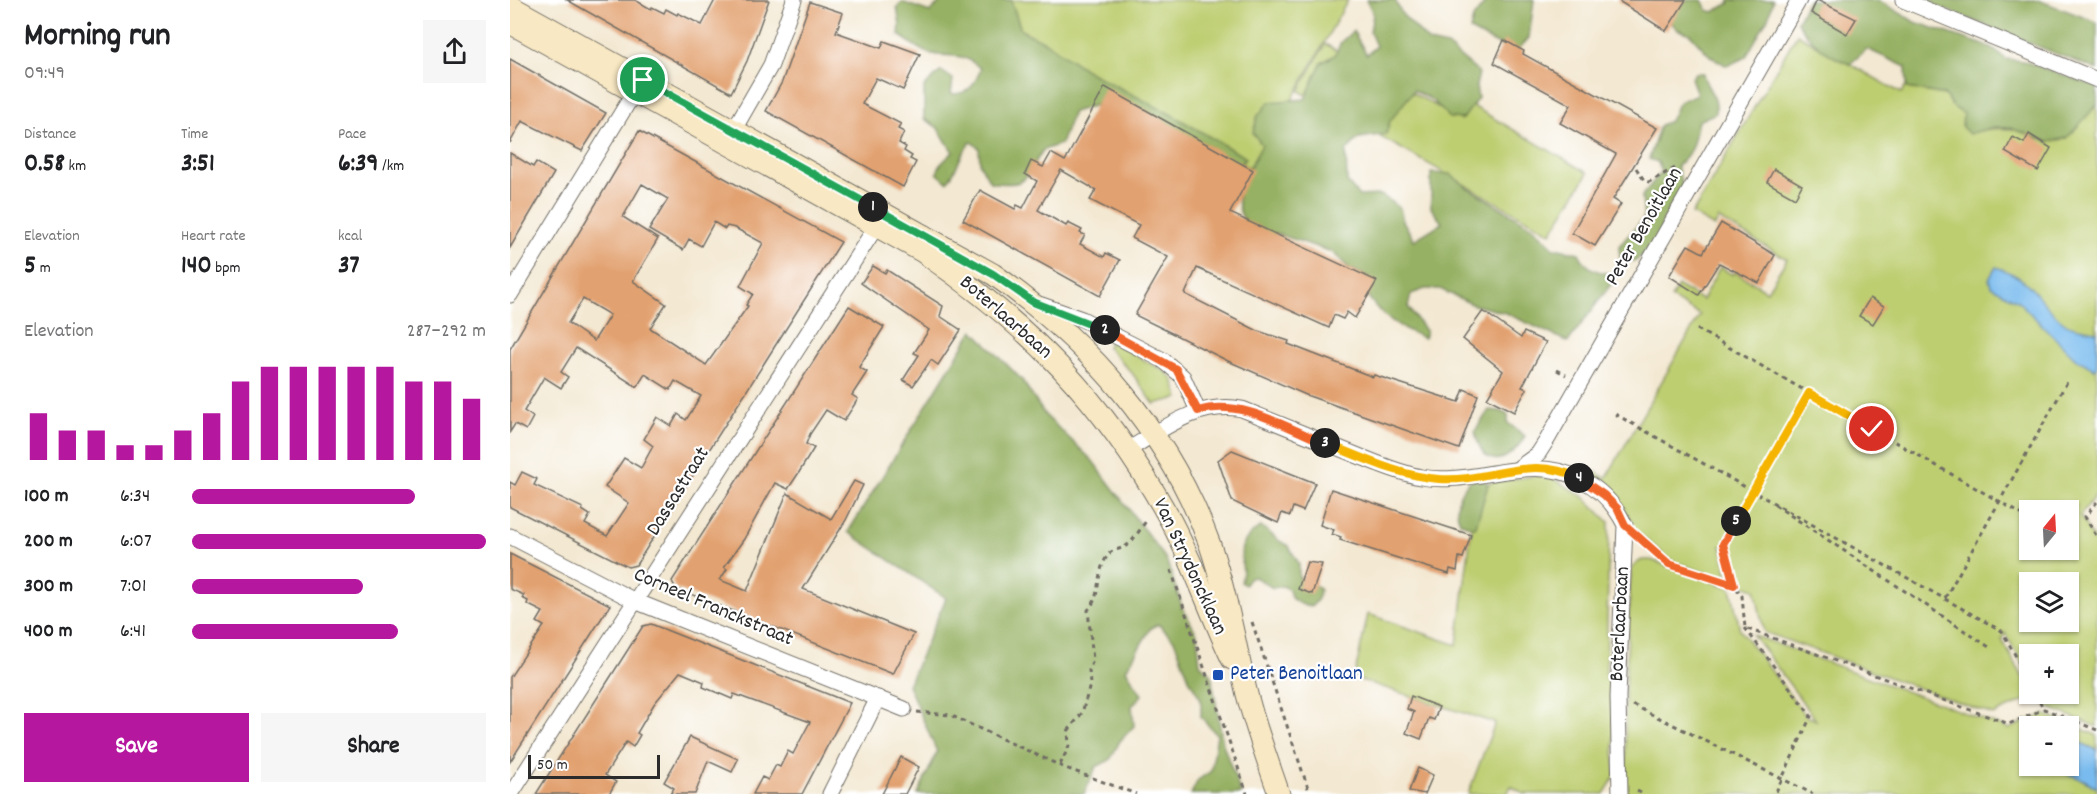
<!DOCTYPE html>
<html lang="en">
<head>
<meta charset="utf-8">
<style>
  :root { --surface:#fff; --page:#f6f6f6; --text:#202124; --muted:#757577; --accent:#b5179e }
  body { margin:0; font-family:Dekko,sans-serif; background:var(--page); color:var(--text); height:100vh; display:flex; flex-direction:column; font-size:22px; white-space:nowrap }
  * { box-sizing:border-box; margin:0 }
  p { font-size:20px; color:var(--muted) }
  .icon { flex:none; width:33px; height:33px; fill:none; stroke:currentColor; stroke-width:2; stroke-linecap:round; stroke-linejoin:round }
  .map { position:relative; flex:1; overflow:hidden }
  .drawer { display:flex; flex-direction:column; background:var(--surface); width:510px }
  .drawer>* { flex:none }
  .needle { width:39px; rotate:18deg }
  .buttons { position:absolute; left:1509px; top:500px; display:grid; gap:12px }
  .buttons a { display:grid; place-items:center; width:60px; height:60px; border-radius:0px; background:var(--surface); box-shadow:0 2px 4px #0004; font-size:30px }
  .scale { position:absolute; left:18px; bottom:15px; width:132px; box-sizing:border-box; padding-left:6px; border:3px solid #2b2b2b; border-top:0; font-size:16px; line-height:21px; white-space:nowrap; color:#2b2b2b; -webkit-text-stroke:4px #fff; paint-order:stroke }
  .pin { position:absolute; display:grid; place-items:center; width:51px; height:51px; color:#fff; margin:-26px; border:3px solid #fff; border-radius:50%; box-shadow:0 2px 6px #0007 }
  .km { position:absolute; width:30px; height:30px; margin:-15px; border-radius:50%; background:#222; color:#fff; font-size:16px; line-height:30px; text-align:center }
  .round { display:grid; place-items:center; flex:none; width:63px; height:63px; border-radius:0px; background:var(--page) }
  .head { display:flex; align-items:center; justify-content:space-between; height:102px; padding:0 24px }
  h1 { font-size:33px; font-weight:800; line-height:45px }
  .figures { display:grid; grid-template-columns:repeat(3,1fr); gap:9px; height:102px; padding:6px 24px }
  .figures div { display:grid; align-content:center }
  .figures b { font-size:26px; font-weight:800 }
  .figures small { font-size:16px; font-weight:400 }
  .figures p { font-size:16px }
  .chart { height:168px; padding:12px 24px }
  .chart p { display:flex; justify-content:space-between }
  .chart svg { width:100%; height:108px; margin-top:6px; stroke:var(--accent); stroke-width:6 }
  .action { display:flex; gap:12px; margin-top:auto; padding:12px 24px }
  .action a { flex:1; height:69px; border-radius:0px; background:var(--accent); color:#fff; font-size:24px; font-weight:800; line-height:69px; text-align:center }
  .action a+a { background:var(--page); color:var(--text) }
  ul { padding:0 24px; list-style:none; font-size:20px }
  li { display:grid; grid-template-columns:96px 72px 1fr; align-items:center; height:45px }
  li i { height:15px; border-radius:8px; background:var(--accent) }
  main { display:flex; flex:1; min-height:0 }
  .map>svg:first-child { display:block }
  .green { fill:#bdce71; stroke:#747c4e; stroke-width:1.5; fill-rule:evenodd }
  .forest { fill:#96b163; stroke:#606e47; stroke-width:1.5 }
  .water { fill:#79bbee; stroke:#52738c; stroke-width:1.5 }
  .building { fill:#e2a16f; fill-rule:evenodd }
  .lines { fill:none; stroke-linecap:round; stroke-linejoin:round }
  .minor-casing { stroke:#716d65; stroke-width:17 }
  .secondary-casing { stroke:#716d65; stroke-width:23 }
  .path { stroke:#716d65; stroke-width:3; stroke-dasharray:4.5 4.5; stroke-linecap:butt }
  .minor { stroke:#fff; stroke-width:15 }
  .secondary { stroke:#f8e8c3; stroke-width:21 }
  .split-1-casing { stroke:#fff; stroke-width:12 }
  .split-2-casing { stroke:#fff; stroke-width:12 }
  .split-3-casing { stroke:#fff; stroke-width:12 }
  .split-4-casing { stroke:#fff; stroke-width:12 }
  .split-5-casing { stroke:#fff; stroke-width:12 }
  .split-6-casing { stroke:#fff; stroke-width:12 }
  .split-1 { stroke:#22a559; stroke-width:8 }
  .split-2 { stroke:#22a559; stroke-width:8 }
  .split-3 { stroke:#f0652b; stroke-width:8 }
  .split-4 { stroke:#f5b400; stroke-width:8 }
  .split-5 { stroke:#f0652b; stroke-width:8 }
  .split-6 { stroke:#f5b400; stroke-width:8 }
  .transit-dot { fill:#1a4fb4; stroke:#fff; stroke-width:2 }
  .labels { text-anchor:middle; dominant-baseline:central; stroke-width:4.5; stroke-linejoin:round; paint-order:stroke }
  .street-label { font-size:21px; fill:#2b2b2b; stroke:#fff }
  .transit-label { font-size:21px; fill:#164399; stroke:#fff; text-anchor:start }
</style>
</head>
<body>
<main>
<section class="drawer">
<div class="head"><div><h1>Morning run</h1><p>09:49</p></div><a class="round"><svg class="icon" aria-label="share" viewBox="0 0 24 24"><path d="M12 15V3M7 8l5-5 5 5M5 13v7h14v-7"/></svg></a></div>
<div class="figures">
<div><p>Distance</p><b>0.58<small> km</small></b></div>
<div><p>Time</p><b>3:51</b></div>
<div><p>Pace</p><b>6:39<small> /km</small></b></div>
</div>
<div class="figures">
<div><p>Elevation</p><b>5<small> m</small></b></div>
<div><p>Heart rate</p><b>140<small> bpm</small></b></div>
<div><p>kcal</p><b>37</b></div>
</div>
<div class="chart"><p><span>Elevation</span>287–292 m</p>
<svg viewBox="0 0 160 44" preserveAspectRatio="none"><path d="M5 44V25M15 44V32M25 44V32M35 44V38M45 44V38M55 44V32M65 44V25M75 44V12M85 44V6M95 44V6M105 44V6M115 44V6M125 44V6M135 44V12M145 44V12M155 44V19"/></svg>
</div>
<ul>
<li><b>100 m</b>6:34<i style="width:76%"></i></li>
<li><b>200 m</b>6:07<i style="width:100%"></i></li>
<li><b>300 m</b>7:01<i style="width:58%"></i></li>
<li><b>400 m</b>6:41<i style="width:70%"></i></li>
</ul>
<div class="action"><a>Save</a><a>Share</a></div>
</section>
<div class="map">
<svg width="1587" height="794" viewBox="0 0 1587 794">
  <rect width="100%" height="100%" fill="#fff"/>
  <filter id="ink" filterUnits="userSpaceOnUse"><feTurbulence type="fractalNoise" baseFrequency=".0167" numOctaves="2"/><feDisplacementMap in="SourceGraphic" scale="12" xChannelSelector="R" yChannelSelector="G"/><feConvolveMatrix kernelMatrix="1 2 1 2 8 2 1 2 1" color-interpolation-filters="sRGB"/></filter>
  <filter id="wash" filterUnits="userSpaceOnUse"><feTurbulence type="fractalNoise" baseFrequency=".008" numOctaves="4" result="noise"/><feDisplacementMap in="SourceGraphic" scale="24" xChannelSelector="R" yChannelSelector="G"/><feGaussianBlur stdDeviation="1.35" result="paint"/><feColorMatrix in="noise" values="0 0 0 0 0 0 0 0 0 0 0 0 0 0 0 0 0 1.4 0 .05"/><feComposite in="paint" operator="in"/></filter>
  <g filter="url(#wash)">
    <rect width="100%" height="100%" fill="#f3e8d1"/>
    <!-- green -->
    <g class="green">
      <polygon points="447,0 838,0 743,170"/>
      <path d="M1287,34L1391,93L1396,85L1397,88L1435,95L1441,105L1453,114L1461,133C1495,124 1508,129 1539,142L1587,85V493L1570,516L1587,545V727L1537,707L1529,693H1558V654H1520L1519,676L1495,633L1492,640L1519,688L1520,693L1524,696L1483,715L1254,632L1245,589L1227,583L1220,551L1211,546L1219,581L1162,561L1123,529L1119,516L1110,503L1080,478L1084,471L1096,478L1190,315L1161,298L1168,286L1192,300L1210,267L1223,275L1225,272L1257,291L1277,259L1209,219L1204,227L1182,214ZM1520,510H1558V549H1520ZM1520,582H1558V621H1520Z"/>
      <polygon points="815,44 951,120 961,105 1078,173 1041,233 789,91"/>
      <polygon points="600,341 656,372 663,379 669,398 644,404 622,373 597,347"/>
      <polygon points="1035,474 1073,496 1099,522 1096,680 1102,682 1105,776 1094,794 1014,794 1001,786 997,794 958,794 985,723 844,678 858,614 947,645 967,485"/>
      <path d="M1132,560H1141L1221,588L1230,630L1296,716L1306,720L1243,635L1499,729L1534,714L1587,735V750L1559,738L1558,726H1520V765C1541,765 1569,776 1587,788V794H1116L1115,694L1121,571L1125,564Z"/>
    </g>
    <!-- forest -->
    <g class="forest">
      <path d="M433,0H501L511,30L535,42L579,72L664,116L736,158L726,169L602,100L563,112L551,144L533,150C514,179 518,188 480,182L470,164L469,148L461,142C449,154 448,170 437,182L427,173L430,165L443,152L427,127L414,119V87L431,71L443,79L441,94C460,94 464,85 471,69C449,49 440,59 418,53C408,50 397,40 389,35L390,25L387,7L392,2L420,12Z"/>
      <path d="M857,0H885L892,14L919,42L937,46L969,73L966,86L968,98L953,119L940,118L922,100L904,90L880,121L876,134L849,138L836,151L837,182L849,196L871,195L890,208L893,221L904,240L932,223L921,208V173L940,174L958,188L1023,227L1044,248L1069,253C1076,269 1088,273 1105,274L1102,283L1058,342L996,313L964,305L930,289H915L901,294L898,307L916,332L914,338C890,328 862,311 853,286L858,277L838,267L822,252L765,233L759,236C706,216 734,178 752,145L743,133L747,117L759,102L795,99L811,63L825,55L831,42L843,31L857,55L866,46L860,32L863,14Z"/>
      <polygon points="977,0 1024,0 1019,38 1005,53 960,30 963,18"/>
      <polygon points="1160,0 1192,0 1197,10 1203,12 1220,3 1220,0 1263,0 1259,16 1236,57 1217,66 1200,56 1180,34 1167,29 1160,21"/>
      <path d="M1298,0H1368L1405,22L1480,47L1496,59L1513,61L1587,87V105L1557,138L1539,142L1500,128L1484,127L1459,134L1452,127L1453,114L1441,105L1435,95L1397,88L1396,67L1357,49L1340,64C1318,56 1300,42 1287,22Z"/>
      <polygon points="1412,0 1528,0 1587,22 1587,70"/>
      <path d="M1185,73H1193C1195,88 1209,96 1206,113L1188,121C1183,142 1185,150 1167,166L1173,189L1152,223L1151,236L1126,261L1110,260L1109,246L1134,218L1132,196L1151,172L1148,162L1139,159L1150,125L1160,121C1173,96 1161,106 1187,94L1181,78Z"/>
      <polygon points="463,330 512,380 535,415 582,460 656,559 673,609 687,634 690,664 701,674 713,744 731,794 681,794 688,780 701,771 707,735 691,717 691,699 680,681 664,640 648,624 640,629 616,670 632,695 622,706 624,726 610,741 600,760 586,767 574,794 408,794 427,752 398,685 436,598 338,532"/>
      <path d="M979,410L990,411L998,415V423L1015,436C997,467 972,469 965,431Z"/>
      <path d="M961,480H974L978,485L966,526L962,528L950,522C943,507 949,491 961,480Z"/>
      <path d="M750,527C761,530 764,541 778,545L789,564V578L802,582L810,590L808,599L802,606H795L782,599L779,590L773,586L763,588L745,577L739,578L735,585L731,582C739,563 717,549 750,527Z"/>
    </g>
    <!-- water -->
    <g class="water">
      <path d="M1486,267C1528,281 1525,301 1555,323C1563,329 1577,328 1587,332V367L1584,369L1565,358L1508,301L1481,286L1479,279Z"/>
      <polygon points="1559,738 1587,750 1587,788 1576,781 1536,765 1558,765"/>
    </g>
    <g id="blocks">
      <!-- building -->
      <g class="building">
        <polygon points="57,0 125,0 141,9 142,7 154,13 156,9 167,15 168,13 192,25 205,0 259,0 237,61 221,93"/>
        <polygon points="1107,0 1176,0 1156,31"/>
        <polygon points="1307,0 1346,19 1337,34 1301,13"/>
        <polygon points="300,2 333,13 326,32 371,48 374,41 410,54 393,90 366,78 352,104 391,124 388,129 394,132 389,143 396,147 394,151 402,156 400,159 406,162 393,187 256,111 272,82"/>
        <polygon points="994,40 1014,51 1013,54 1147,128 1103,199 1111,204 1085,246 1062,233 1106,154 1050,123 1061,105 984,63"/>
        <polygon points="0,59 96,113 72,151 12,121 0,143"/>
        <polygon points="595,87 743,170 720,213 867,281 845,318 837,312 833,319 824,315 819,328 687,268 675,294 748,331 779,341 778,344 863,377 864,375 949,402 954,389 968,395 949,449 796,395 718,361 625,315 658,257 622,238 629,225 580,200 586,190 551,170 528,210 551,223 556,226 558,223 572,230 570,233 575,235 570,244 594,257 596,253 610,260 590,296 453,220 470,190 505,209 507,205 513,208 527,181 515,174 521,161 533,167 541,153 555,161"/>
        <path d="M129,131L331,242L126,565L118,567L0,507V482L5,485L12,472L27,479L24,485L73,508L72,510L80,515L75,524L97,536L119,503L95,487L114,458L131,468L143,446L134,439L147,417L161,426L168,414L176,420L191,396L165,381L160,390L135,374L127,387L66,348L51,372L58,377L51,388L34,377L14,411L23,417L16,430L5,424L0,432V349ZM132,184L158,199L139,230L173,250L179,239L191,246L204,222L215,229L217,226L225,228L253,243L230,286L243,294L236,305L238,306L196,365L140,328L156,304L123,281L148,239L113,217ZM73,299L100,315L84,341L58,323Z"/>
        <polygon points="1519,134 1541,148 1528,171 1495,152 1503,137 1514,143"/>
        <polygon points="0,153 23,167 26,162 44,173 0,248"/>
        <polygon points="1264,169 1292,185 1285,198 1257,182"/>
        <polygon points="1211,223 1265,255 1249,283 1209,263 1189,295 1159,276 1178,245 1193,253"/>
        <polygon points="363,266 375,273 377,270 433,306 430,316 451,330 428,365 421,360 403,386 393,380 409,355 404,353 419,330 351,283"/>
        <polygon points="1360,298 1374,306 1363,324 1349,316"/>
        <polygon points="339,306 374,327 349,367 357,372 342,395 348,399 334,421 316,410 300,434 296,444 304,448 288,474 278,489 265,483 234,539 214,567 217,569 210,580 237,591 277,493 321,519 344,481 353,485 336,520 293,589 404,634 383,674 165,588 162,581"/>
        <polygon points="973,311 1011,338 1014,332 1036,342 1012,387 1017,389 1004,412 977,398 993,371 953,339"/>
        <polygon points="722,450 805,483 793,511 783,507 780,516 772,513 768,523 722,501 708,460"/>
        <polygon points="821,489 961,535 953,558 949,557 947,571 940,569 939,574 830,540 831,537 822,534 824,530 810,525"/>
        <polygon points="0,554 100,605 0,762 0,677 34,626 27,622 33,612 17,604 18,601 12,598 14,595 0,589"/>
        <polygon points="797,562 812,564 802,594 788,589"/>
        <polygon points="141,624 340,703 292,794 243,794 252,777 258,780 266,765 270,767 278,751 283,754 300,722 224,694 222,699 208,693 193,687 194,682 170,672 144,704 127,733 130,735 123,747 116,742 95,775 106,782 99,794 26,794 133,626"/>
        <polygon points="901,696 929,707 924,720 919,718 911,739 896,733 904,712 897,709"/>
        <polygon points="180,737 228,759 222,772 198,761 185,794 160,794 164,788 154,782"/>
        <polygon points="391,757 409,767 395,794 372,794"/>
        <polygon points="908,768 923,775 915,794 899,791"/>
      </g>
    </g>
  </g>
  <g filter="url(#ink)">
    <use href="#blocks" fill-opacity="0" stroke="#716d65" stroke-width="1.5"/>
    <g class="lines">
      <defs>
        <g id="minor">
          <polyline points="1393,0 1587,80"/>
          <polyline points="219,138 261,65 284,0"/>
          <polyline points="0,295 130,83"/>
          <polyline points="526,303 572,319 653,360 673,377 688,411"/>
          <path d="M618,450C654,428 689,401 732,409C770,424 808,440 846,455C867,463 889,473 911,477C966,487 1019,451 1072,480C1092,490 1105,505 1115,525L1108,697L1110,794"/>
          <polyline points="1010,467 1028,454 1037,440 1289,0"/>
          <polyline points="0,536 125,601 394,709"/>
          <polyline points="1,794 371,219"/>
          <polyline points="320,794 368,698"/>
        </g>
        <g id="secondary">
          <path d="M0,6L483,274C580,342 659,432 700,545C716,592 724,638 735,686C743,722 757,758 769,794"/>
          <path d="M0,23L413,252C520,326 593,400 657,514C683,560 699,611 722,659"/>
        </g>
      </defs>
      <!-- minor casing -->
      <use href="#minor" class="minor-casing"/>
      <!-- secondary casing -->
      <use href="#secondary" class="secondary-casing"/>
      <!-- path -->
      <g class="path">
        <polyline points="1126,168 1134,180 1139,182 1165,168"/>
        <polyline points="1187,329 1299,393"/>
        <polyline points="1047,370 1056,375"/>
        <polyline points="1105,414 1492,631 1520,682"/>
        <polyline points="1587,502 1575,517 1587,537"/>
        <polyline points="1265,505 1479,647"/>
        <polyline points="1131,541 1159,564 1224,585 1232,596 1235,628 1499,724 1534,709 1587,730"/>
        <polyline points="661,570 737,794"/>
        <polyline points="1224,585 1213,544 1299,393 1520,519"/>
        <polyline points="1435,598 1557,382"/>
        <polyline points="742,622 800,794"/>
        <polyline points="1235,628 1301,716 1265,794"/>
        <polyline points="1525,693 1534,709"/>
        <polyline points="1123,705 1303,794"/>
        <polyline points="407,712 440,715 553,767 626,794"/>
        <path d="M550,765L559,746L558,731L572,713L580,685L579,670L583,660L578,610C592,595 585,576 596,558C601,548 608,551 616,546C624,541 631,527 637,520"/>
        <polyline points="1127,791 1133,794"/>
      </g>
      <!-- minor -->
      <use href="#minor" class="minor"/>
      <!-- secondary -->
      <use href="#secondary" class="secondary"/>
    </g>
  </g>
  <g class="lines" filter="url(#ink)">
    <defs>
      <polyline id="split-1" points="133,80 363,207"/>
      <polyline id="split-2" points="363,207 483,274 523,302 595,330"/>
      <path id="split-3" d="M595,330L666,369L688,411C731,398 775,427 815,443"/>
      <path id="split-4" d="M815,443C851,457 889,476 929,479C977,483 1021,453 1069,478"/>
      <polyline id="split-5" points="1069,478 1094,495 1107,508 1115,525 1159,564 1224,585 1213,544 1226,521"/>
      <polyline id="split-6" points="1226,521 1299,393 1362,429"/>
    </defs>
    <!-- split-1 casing -->
    <use href="#split-1" class="split-1-casing"/>
    <!-- split-2 casing -->
    <use href="#split-2" class="split-2-casing"/>
    <!-- split-3 casing -->
    <use href="#split-3" class="split-3-casing"/>
    <!-- split-4 casing -->
    <use href="#split-4" class="split-4-casing"/>
    <!-- split-5 casing -->
    <use href="#split-5" class="split-5-casing"/>
    <!-- split-6 casing -->
    <use href="#split-6" class="split-6-casing"/>
    <!-- split-1 -->
    <use href="#split-1" class="split-1"/>
    <!-- split-2 -->
    <use href="#split-2" class="split-2"/>
    <!-- split-3 -->
    <use href="#split-3" class="split-3"/>
    <!-- split-4 -->
    <use href="#split-4" class="split-4"/>
    <!-- split-5 -->
    <use href="#split-5" class="split-5"/>
    <!-- split-6 -->
    <use href="#split-6" class="split-6"/>
  </g>
  <!-- markers -->
  <rect class="transit-dot" x="702" y="669" width="12" height="12" rx="3"/>
  <g class="labels">
    <!-- street labels -->
    <g class="street-label">
      <text transform="translate(1135 227) rotate(-60)">Peter Benoitlaan</text>
      <text transform="translate(495 318) rotate(41)">Boterlaarbaan</text>
      <text transform="translate(169 492) rotate(-58)">Dassastraat</text>
      <text transform="translate(679 567) rotate(65)">Van Strydoncklaan</text>
      <text transform="translate(203 608) rotate(23)">Corneel Franckstraat</text>
      <text transform="translate(1111 624) rotate(-87)">Boterlaarbaan</text>
    </g>
    <!-- transit labels -->
    <g class="transit-label">
      <text x="720" y="675">Peter Benoitlaan</text>
    </g>
  </g>
</svg>
<div class="buttons">
<a><svg class="needle" viewBox="-14 -14 28 28"><path d="M0-13l5 13h-10z" fill="#e53935"/><path d="M0 13l5-13h-10z" fill="#757577"/></svg></a>
<a><svg class="icon" aria-label="layers" viewBox="0 0 24 24"><path d="M12 4l9 5-9 5-9-5zM3 14l9 5 9-5"/></svg></a>
<a>+</a>
<a>−</a>
</div>
<div class="scale">50 m</div>
<div class="pin" style="left:133px;top:80px;background:#1e9e55"><svg class="icon" aria-label="arrive" viewBox="0 0 24 24"><path d="M6 21V4h12l-3 4 3 4H6"/></svg></div>
<div class="pin" style="left:1362px;top:429px;background:#d93025"><svg class="icon" aria-label="check" viewBox="0 0 24 24"><path d="M5 12l5 5 9-10"/></svg></div>
<b class="km" style="left:363px;top:207px">1</b>
<b class="km" style="left:595px;top:330px">2</b>
<b class="km" style="left:815px;top:443px">3</b>
<b class="km" style="left:1069px;top:478px">4</b>
<b class="km" style="left:1226px;top:521px">5</b>
</div>
</main>
</body>
</html>
